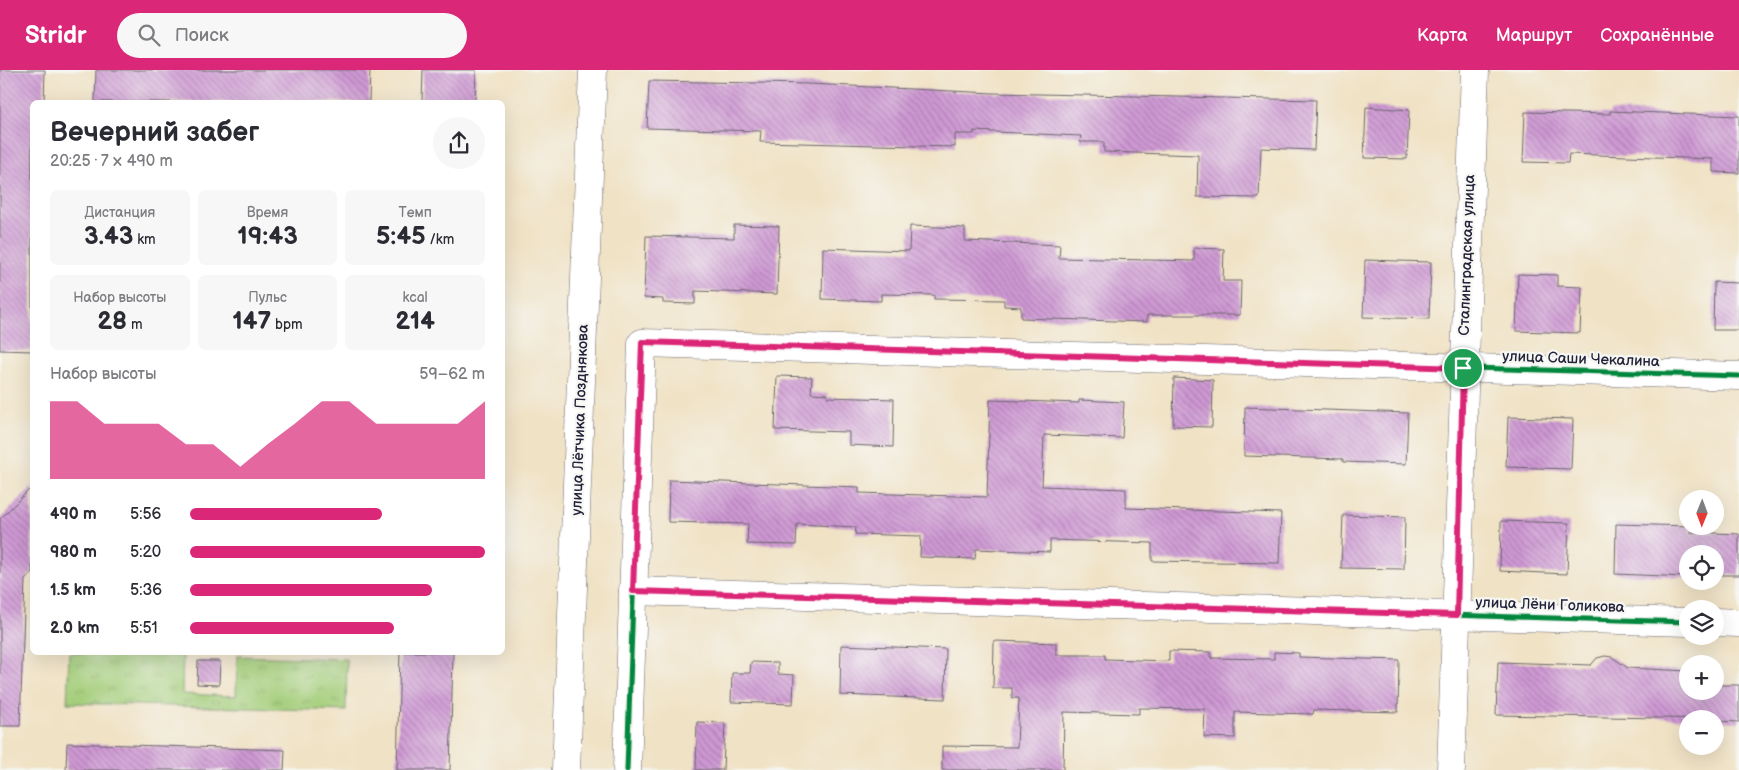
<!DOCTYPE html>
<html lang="ru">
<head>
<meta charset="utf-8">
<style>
  :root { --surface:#fff; --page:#f7f7f7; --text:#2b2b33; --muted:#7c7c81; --accent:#db2777 }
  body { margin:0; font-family:"Balsamiq Sans",sans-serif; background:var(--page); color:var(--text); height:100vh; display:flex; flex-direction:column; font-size:19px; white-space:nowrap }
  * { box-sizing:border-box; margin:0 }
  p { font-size:16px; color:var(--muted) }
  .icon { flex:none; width:28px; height:28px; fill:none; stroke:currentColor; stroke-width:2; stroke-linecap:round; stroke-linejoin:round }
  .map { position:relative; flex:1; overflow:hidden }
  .side { position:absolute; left:30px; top:30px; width:475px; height:555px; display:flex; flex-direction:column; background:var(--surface); border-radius:8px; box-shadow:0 5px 20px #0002 }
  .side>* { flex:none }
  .needle { width:32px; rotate:181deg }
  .fabs { position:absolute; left:1679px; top:420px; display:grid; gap:10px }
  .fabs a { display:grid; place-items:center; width:45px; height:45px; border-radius:50%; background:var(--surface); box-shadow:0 5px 20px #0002; font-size:25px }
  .pin { position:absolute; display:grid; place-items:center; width:42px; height:42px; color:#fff; margin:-21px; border:2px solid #fff; border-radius:50%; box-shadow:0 1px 5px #0007 }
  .round { display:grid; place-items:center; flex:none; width:52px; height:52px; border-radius:26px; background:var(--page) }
  .overview { display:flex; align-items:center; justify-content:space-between; height:85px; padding:0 20px }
  h1 { font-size:28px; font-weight:800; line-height:38px }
  .figures { display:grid; grid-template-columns:repeat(3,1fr); gap:8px; height:85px; padding:5px 20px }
  .figures div { display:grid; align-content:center; border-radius:8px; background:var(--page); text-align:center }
  .figures b { font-size:25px; font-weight:800 }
  .figures small { font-size:14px; font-weight:400 }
  .figures p { font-size:14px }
  .chart { height:140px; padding:10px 20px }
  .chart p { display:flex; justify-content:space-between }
  .chart svg { width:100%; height:90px; margin-top:5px; fill:var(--accent); opacity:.7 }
  ul { padding:0 20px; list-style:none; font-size:16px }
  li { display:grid; grid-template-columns:80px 60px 1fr; align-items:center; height:38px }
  li i { height:12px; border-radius:6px; background:var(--accent) }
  header { display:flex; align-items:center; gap:30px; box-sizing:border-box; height:70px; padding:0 25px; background:var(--accent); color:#fff }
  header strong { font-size:24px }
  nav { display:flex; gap:28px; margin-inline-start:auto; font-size:18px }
  .search { width:350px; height:45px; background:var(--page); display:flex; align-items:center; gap:12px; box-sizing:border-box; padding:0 18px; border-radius:28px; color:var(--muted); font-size:19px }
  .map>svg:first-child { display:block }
  .grass { fill:url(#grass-tufts); stroke:#62785a }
  .building { fill:url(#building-back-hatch) }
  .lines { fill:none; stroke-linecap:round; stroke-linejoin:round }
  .minor-casing { stroke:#6a656b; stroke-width:29 }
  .minor { stroke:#fff; stroke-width:28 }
  .cycleway-casing { stroke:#f6f6f2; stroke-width:8 }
  .cycleway { stroke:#00873e; stroke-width:5 }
  .route-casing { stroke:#fff; stroke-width:10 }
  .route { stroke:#db2777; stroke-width:6 }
  .labels { text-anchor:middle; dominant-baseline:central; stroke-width:4.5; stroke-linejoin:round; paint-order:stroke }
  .street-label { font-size:15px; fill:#22223b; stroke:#f6f6f2 }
</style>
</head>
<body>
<header>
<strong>Stridr</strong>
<div class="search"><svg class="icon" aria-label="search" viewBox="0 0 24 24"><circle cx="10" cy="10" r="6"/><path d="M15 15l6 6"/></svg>Поиск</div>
<nav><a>Карта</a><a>Маршрут</a><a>Сохранённые</a></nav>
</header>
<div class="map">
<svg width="1739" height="700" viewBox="0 0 1739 700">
  <defs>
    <pattern id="grass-tufts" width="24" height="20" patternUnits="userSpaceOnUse" patternTransform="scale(1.25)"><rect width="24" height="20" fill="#a3cd78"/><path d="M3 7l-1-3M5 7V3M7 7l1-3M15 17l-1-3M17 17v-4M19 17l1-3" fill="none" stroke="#8cb069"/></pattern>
    <pattern id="building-back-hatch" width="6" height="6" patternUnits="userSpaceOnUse" patternTransform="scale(1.25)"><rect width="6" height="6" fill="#cf99d4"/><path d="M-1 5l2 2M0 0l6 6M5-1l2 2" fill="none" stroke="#a87cad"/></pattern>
  </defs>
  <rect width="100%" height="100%" fill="#f6f6f2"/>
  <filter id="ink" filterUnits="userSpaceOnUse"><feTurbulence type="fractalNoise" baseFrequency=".02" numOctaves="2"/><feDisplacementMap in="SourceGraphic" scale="10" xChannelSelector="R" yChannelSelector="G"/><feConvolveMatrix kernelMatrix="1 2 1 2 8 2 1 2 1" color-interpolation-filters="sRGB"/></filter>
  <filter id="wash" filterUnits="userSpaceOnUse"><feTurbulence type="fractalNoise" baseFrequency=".0096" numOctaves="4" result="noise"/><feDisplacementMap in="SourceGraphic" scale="20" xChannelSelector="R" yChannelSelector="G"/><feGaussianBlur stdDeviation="1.12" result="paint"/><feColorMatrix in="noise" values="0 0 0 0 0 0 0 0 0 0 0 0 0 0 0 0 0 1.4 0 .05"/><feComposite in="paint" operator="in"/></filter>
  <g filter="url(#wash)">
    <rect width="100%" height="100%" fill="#f0e2c5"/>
    <!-- grass -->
    <polygon class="grass" points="69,583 183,584 182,624 236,626 237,586 347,589 346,641 67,633"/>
    <g id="blocks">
      <!-- building -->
      <g class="building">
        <polygon points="0,0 45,0 44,32 32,32 32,281 0,280"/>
        <polygon points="96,0 370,0 369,32 95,32"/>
        <polygon points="423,0 476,0 475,32 422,32"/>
        <polygon points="649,11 810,14 992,23 1316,30 1314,80 1261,78 1259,128 1197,127 1198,85 1104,82 1104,72 1080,72 1081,66 974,61 974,64 955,64 955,77 760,72 761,61 647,58"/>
        <polygon points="1366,37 1409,40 1407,89 1364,88"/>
        <polygon points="1610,41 1739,46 1739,103 1713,102 1713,89 1569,84 1568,93 1523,92 1525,42 1610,44"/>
        <polygon points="734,155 779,156 777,224 695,221 695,234 663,233 663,229 644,228 646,166 734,168"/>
        <polygon points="910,156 965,158 965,171 1060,175 1059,188 1194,191 1194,178 1224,179 1223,211 1241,211 1240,245 1147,245 1147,252 1021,248 1021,237 1004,236 1004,230 934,229 934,225 881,224 881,231 822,229 823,178 909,181"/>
        <polygon points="1365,190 1431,192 1429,249 1363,247"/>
        <polygon points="1518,204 1557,205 1557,216 1582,217 1580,263 1516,261"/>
        <polygon points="1714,212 1739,213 1739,260 1713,260"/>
        <polygon points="777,306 812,307 811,323 828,324 827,327 894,329 893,377 849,375 849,362 775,360"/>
        <polygon points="1174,308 1213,310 1212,357 1173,356"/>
        <polygon points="990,330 1079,333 1079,330 1124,332 1122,368 1044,365 1042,416 1126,419 1126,438 1281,443 1279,493 1152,491 1152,473 1050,470 1050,482 976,479 975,489 920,487 921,466 855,464 856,457 797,454 796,475 747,474 748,454 668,452 669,410 859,417 859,423 987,427"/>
        <polygon points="1245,337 1408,343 1406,394 1343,392 1343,389 1244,386"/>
        <polygon points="1508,347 1573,349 1571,399 1506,397"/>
        <polygon points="32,417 32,502 25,510 20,656 0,656 0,449"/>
        <polygon points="1343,445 1405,447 1404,499 1341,498"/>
        <polygon points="1501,451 1569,453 1567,504 1500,501"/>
        <polygon points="1616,454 1691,456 1690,462 1739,464 1739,505 1715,505 1715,484 1688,484 1688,507 1615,504"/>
        <polygon points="994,571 1056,573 1056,585 1105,585 1105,589 1169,591 1169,581 1211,582 1211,588 1274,589 1274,582 1299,583 1299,587 1399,590 1398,642 1314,640 1313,644 1235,642 1235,668 1204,667 1205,639 1139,638 1139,644 1064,642 1063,700 942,700 942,676 1017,677 1019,628 1012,628 1012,618 993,618"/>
        <polygon points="841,575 946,579 945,629 840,625"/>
        <polygon points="400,582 453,582 450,700 397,700"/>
        <polygon points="1605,586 1612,587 1628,598 1688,601 1688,621 1715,621 1715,615 1739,615 1739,652 1715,651 1715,649 1496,645 1498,592 1591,595 1597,588"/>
        <polygon points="198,591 220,591 219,615 197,614"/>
        <polygon points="751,592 778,593 778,604 794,605 793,634 731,632 732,603 750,603"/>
        <polygon points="697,652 725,653 723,700 696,700"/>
        <polygon points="67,673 285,680 284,700 66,700"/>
      </g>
    </g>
  </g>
  <g filter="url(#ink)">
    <use href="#blocks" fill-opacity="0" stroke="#6a656b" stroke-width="1"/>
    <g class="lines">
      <defs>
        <g id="minor">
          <polyline points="633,521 1688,552"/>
          <polyline points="1715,552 1739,553"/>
          <polyline points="566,700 593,0"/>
          <polyline points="627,700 642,273 1739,306"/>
          <path d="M1451,700C1461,467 1465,233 1475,0"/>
        </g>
      </defs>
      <!-- minor casing -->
      <use href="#minor" class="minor-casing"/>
      <!-- minor -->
      <use href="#minor" class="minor"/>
      <defs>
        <g id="cycleway">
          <polyline points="633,521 1688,552"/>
          <polyline points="627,700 642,273 1739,306"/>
        </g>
      </defs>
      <!-- cycleway casing -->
      <use href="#cycleway" class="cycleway-casing"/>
      <!-- cycleway -->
      <use href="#cycleway" class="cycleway"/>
    </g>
  </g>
  <g class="lines" filter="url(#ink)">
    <defs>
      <polygon id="route" points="642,272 1463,298 1457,545 633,521"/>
    </defs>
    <!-- route casing -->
    <use href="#route" class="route-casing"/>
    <!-- route -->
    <use href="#route" class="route"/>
  </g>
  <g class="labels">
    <!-- street labels -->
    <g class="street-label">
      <text transform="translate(1467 185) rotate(-88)">Сталинградская улица</text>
      <text transform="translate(1581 289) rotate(2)">улица Саши Чекалина</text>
      <text transform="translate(580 350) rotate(-88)">улица Лётчика Позднякова</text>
      <text transform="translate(1550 535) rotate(2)">улица Лёни Голикова</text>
    </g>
  </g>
</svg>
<div class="fabs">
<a><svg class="needle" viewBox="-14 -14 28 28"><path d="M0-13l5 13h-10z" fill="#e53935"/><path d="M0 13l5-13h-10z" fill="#7c7c81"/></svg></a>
<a><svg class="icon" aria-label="locate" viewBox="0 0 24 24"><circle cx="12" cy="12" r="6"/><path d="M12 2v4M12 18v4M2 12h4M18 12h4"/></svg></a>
<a><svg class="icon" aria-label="layers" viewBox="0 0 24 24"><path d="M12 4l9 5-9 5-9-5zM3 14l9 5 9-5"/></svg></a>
<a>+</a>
<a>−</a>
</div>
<div class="pin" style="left:1463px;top:298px;background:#1e9e55"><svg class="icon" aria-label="arrive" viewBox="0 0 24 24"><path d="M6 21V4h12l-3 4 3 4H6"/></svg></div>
<section class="side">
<div class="overview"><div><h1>Вечерний забег</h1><p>20:25 · 7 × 490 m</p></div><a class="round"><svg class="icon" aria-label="share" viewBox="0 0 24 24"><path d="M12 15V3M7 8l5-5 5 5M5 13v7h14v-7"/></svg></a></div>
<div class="figures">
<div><p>Дистанция</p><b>3.43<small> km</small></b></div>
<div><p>Время</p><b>19:43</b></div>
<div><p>Темп</p><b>5:45<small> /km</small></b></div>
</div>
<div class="figures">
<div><p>Набор высоты</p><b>28<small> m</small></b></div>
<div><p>Пульс</p><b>147<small> bpm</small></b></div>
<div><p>kcal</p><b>214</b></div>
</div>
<div class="chart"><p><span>Набор высоты</span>59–62 m</p>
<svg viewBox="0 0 160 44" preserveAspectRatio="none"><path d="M0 44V6L10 6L20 17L30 17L40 17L50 27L60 27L70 38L80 27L90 17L100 6L110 6L120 17L130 17L140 17L150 17L160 6V44z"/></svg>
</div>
<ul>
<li><b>490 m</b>5:56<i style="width:65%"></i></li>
<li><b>980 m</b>5:20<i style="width:100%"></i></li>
<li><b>1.5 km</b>5:36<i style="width:82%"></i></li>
<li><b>2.0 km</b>5:51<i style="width:69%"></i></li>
</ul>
</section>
</div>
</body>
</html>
